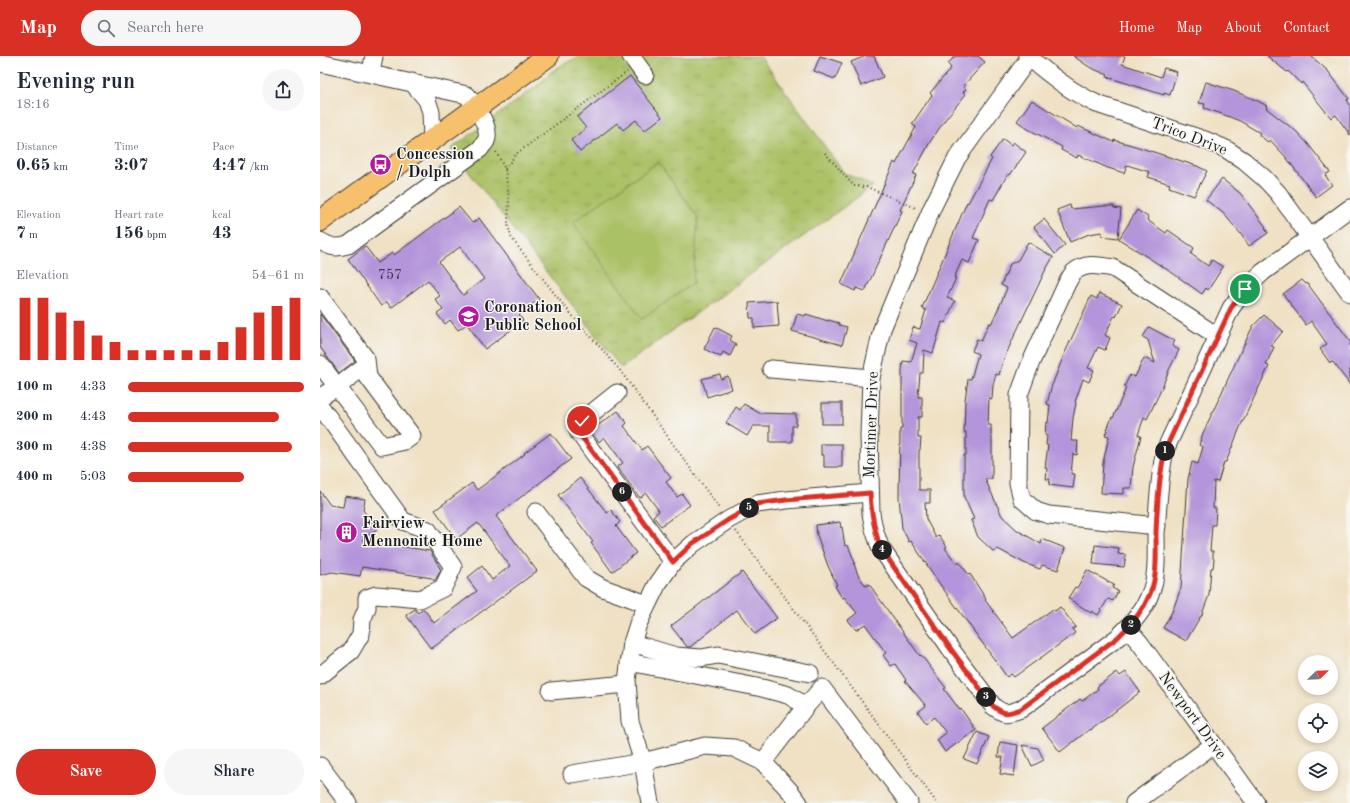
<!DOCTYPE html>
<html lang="en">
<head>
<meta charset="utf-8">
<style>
  :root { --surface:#fff; --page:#f6f6f7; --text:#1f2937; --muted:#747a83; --accent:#d93025 }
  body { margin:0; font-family:"Old Standard TT",serif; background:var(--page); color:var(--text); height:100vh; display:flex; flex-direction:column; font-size:15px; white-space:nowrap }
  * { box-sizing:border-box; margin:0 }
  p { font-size:13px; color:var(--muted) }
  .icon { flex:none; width:22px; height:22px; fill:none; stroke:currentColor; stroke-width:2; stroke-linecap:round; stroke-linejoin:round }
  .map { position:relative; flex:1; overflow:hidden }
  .side { display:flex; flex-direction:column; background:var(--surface); width:320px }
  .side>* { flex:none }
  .needle { width:26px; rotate:67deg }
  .tools { position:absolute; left:978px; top:599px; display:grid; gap:8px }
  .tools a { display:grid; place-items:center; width:40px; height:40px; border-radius:50%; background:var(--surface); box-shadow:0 2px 6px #0003; font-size:20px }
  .pin { position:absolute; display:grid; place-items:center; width:34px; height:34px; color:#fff; margin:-17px; border:2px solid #fff; border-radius:50%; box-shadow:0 1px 4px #0007 }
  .km { position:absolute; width:20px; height:20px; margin:-10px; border-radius:50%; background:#222; color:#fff; font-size:11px; line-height:20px; text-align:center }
  .round { display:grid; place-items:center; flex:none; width:42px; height:42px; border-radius:21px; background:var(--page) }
  .summary { display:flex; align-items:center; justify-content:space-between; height:68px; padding:0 16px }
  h1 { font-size:22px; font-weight:700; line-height:30px }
  .figures { display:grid; grid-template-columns:repeat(3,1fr); gap:6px; height:68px; padding:4px 16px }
  .figures div { display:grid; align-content:center }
  .figures b { font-size:17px; font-weight:700 }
  .figures small { font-size:11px; font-weight:400 }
  .figures p { font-size:11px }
  .chart { height:112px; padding:8px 16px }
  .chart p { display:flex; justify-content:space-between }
  .chart svg { width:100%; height:72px; margin-top:4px; stroke:var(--accent); stroke-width:6 }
  .action { display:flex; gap:8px; margin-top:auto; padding:8px 16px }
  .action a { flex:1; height:46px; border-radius:24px; background:var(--accent); color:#fff; font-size:16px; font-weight:700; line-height:46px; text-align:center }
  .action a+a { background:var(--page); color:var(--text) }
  ul { padding:0 16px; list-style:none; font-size:13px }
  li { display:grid; grid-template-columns:64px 48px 1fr; align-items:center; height:30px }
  li i { height:10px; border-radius:5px; background:var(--accent) }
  header { display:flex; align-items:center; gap:24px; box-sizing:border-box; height:56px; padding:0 20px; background:var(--accent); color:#fff }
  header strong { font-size:19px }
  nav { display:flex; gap:22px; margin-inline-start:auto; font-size:14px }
  .search { width:280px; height:36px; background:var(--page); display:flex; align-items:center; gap:10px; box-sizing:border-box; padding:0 14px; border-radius:22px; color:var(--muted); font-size:15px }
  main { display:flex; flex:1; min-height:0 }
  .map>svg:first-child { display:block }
  .park { fill:url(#park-tufts); stroke:#646e41 }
  .garden { fill:#abc166; stroke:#646e41 }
  .building { fill:#b494da; fill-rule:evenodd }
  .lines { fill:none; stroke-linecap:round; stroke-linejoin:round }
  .minor-casing { stroke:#3c3a35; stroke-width:19 }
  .major-casing { stroke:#3c3a35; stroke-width:23 }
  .path { stroke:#3c3a35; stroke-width:2; stroke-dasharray:1 3; stroke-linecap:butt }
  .minor { stroke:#fff; stroke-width:17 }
  .major { stroke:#f7c06c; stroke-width:21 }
  .route-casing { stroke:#fff; stroke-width:8 }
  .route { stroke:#d93025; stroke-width:5 }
  .labels { text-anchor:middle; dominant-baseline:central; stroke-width:3; stroke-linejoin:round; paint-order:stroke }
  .number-label { font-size:14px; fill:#423a4c }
  .street-label { font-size:16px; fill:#1c1c1c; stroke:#f6f6f2 }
  .poi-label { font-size:16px; font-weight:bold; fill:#1c1c1c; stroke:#f6f6f2; text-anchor:start }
</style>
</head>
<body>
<header>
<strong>Map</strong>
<div class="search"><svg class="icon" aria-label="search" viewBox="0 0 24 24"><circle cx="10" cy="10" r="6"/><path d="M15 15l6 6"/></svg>Search here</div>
<nav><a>Home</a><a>Map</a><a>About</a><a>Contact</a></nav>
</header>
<main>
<section class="side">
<div class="summary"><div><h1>Evening run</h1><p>18:16</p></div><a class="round"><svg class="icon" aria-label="share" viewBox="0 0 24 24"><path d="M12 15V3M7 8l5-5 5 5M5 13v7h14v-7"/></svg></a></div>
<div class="figures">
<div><p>Distance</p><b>0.65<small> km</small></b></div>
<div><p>Time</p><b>3:07</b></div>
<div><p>Pace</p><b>4:47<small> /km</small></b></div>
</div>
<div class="figures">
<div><p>Elevation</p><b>7<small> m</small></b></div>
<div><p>Heart rate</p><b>156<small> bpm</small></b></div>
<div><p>kcal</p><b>43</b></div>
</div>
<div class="chart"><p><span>Elevation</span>54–61 m</p>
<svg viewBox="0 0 160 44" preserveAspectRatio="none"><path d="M5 44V6M15 44V6M25 44V15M35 44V20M45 44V29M55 44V33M65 44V38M75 44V38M85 44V38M95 44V38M105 44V38M115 44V33M125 44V24M135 44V15M145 44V11M155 44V6"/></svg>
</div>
<ul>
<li><b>100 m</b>4:33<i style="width:100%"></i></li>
<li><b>200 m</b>4:43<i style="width:86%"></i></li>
<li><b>300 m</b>4:38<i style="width:93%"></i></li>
<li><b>400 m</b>5:03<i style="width:66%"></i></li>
</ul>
<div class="action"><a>Save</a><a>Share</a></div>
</section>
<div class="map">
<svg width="1030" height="747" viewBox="0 0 1030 747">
  <defs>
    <pattern id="park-tufts" width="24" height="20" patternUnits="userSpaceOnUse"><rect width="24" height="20" fill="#abc166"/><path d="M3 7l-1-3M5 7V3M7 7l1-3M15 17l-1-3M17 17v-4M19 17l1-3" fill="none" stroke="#93a558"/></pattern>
  </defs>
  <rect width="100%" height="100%" fill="#f6f6f2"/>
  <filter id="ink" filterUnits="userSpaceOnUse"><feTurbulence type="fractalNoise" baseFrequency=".025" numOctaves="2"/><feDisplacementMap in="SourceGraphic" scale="8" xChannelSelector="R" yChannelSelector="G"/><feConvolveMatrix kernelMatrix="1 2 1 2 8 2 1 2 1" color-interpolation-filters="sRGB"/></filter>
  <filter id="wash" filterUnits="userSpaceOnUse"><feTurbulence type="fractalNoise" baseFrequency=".012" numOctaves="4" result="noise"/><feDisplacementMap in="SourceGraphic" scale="16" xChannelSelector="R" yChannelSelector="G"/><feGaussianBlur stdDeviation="0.9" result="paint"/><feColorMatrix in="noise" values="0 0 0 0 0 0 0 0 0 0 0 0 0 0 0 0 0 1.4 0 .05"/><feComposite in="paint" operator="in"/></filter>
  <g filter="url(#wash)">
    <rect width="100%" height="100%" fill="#f0e1c4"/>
    <!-- park -->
    <path class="park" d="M258,0H440L524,117L553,130L301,312L131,93L222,26C229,13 247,8 258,0Z"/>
    <!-- garden -->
    <polygon class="garden" points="338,106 378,161 373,227 322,263 253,166"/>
    <g id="blocks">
      <!-- building -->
      <g class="building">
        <polygon points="500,0 522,7 515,23 494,15"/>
        <polygon points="546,0 554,0 563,21 541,30 531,6"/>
        <polygon points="635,0 658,0 665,6 643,30 646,33 643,36 646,38 627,61 610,86 593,118 596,119 580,154 582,155 545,235 536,232 535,235 521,228 574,106 576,108 596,71 592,68 612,39 610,37 631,12 628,8"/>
        <polygon points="753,0 805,0 802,8 841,21 844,12 857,16 850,39 844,37 844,39 787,21 788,19 771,12"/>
        <polygon points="947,0 991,0 1008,15 1029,43 1027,44 1030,49 1030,79 1016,59 1011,62 982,26 981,28 968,15 967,16"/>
        <polygon points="310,20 342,61 324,75 316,64 303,74 297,67 260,96 251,84 266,72 257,61"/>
        <polygon points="886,26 914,35 938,45 947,50 946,52 977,76 988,88 1010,116 1005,119 1012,129 996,141 965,100 950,84 948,86 939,79 940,77 920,65 902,58 884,52 885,48 879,47"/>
        <polygon points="712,44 757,72 758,70 794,86 794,84 815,90 877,110 887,115 874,140 849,131 850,128 828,121 830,116 807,109 804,117 788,112 758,99 757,102 741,94 742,91 708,73 697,65"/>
        <polygon points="683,83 691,89 693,86 706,96 690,119 688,118 673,144 670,143 653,182 659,184 649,207 642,204 634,222 636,222 627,242 635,245 625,267 622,266 613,297 604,294 603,317 600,317 598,341 602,341 602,361 598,361 598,382 601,382 600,394 599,394 599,434 610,434 610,447 605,447 606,463 616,482 619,479 627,491 625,492 637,508 639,506 649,519 650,518 666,543 665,544 693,582 733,553 735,555 740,551 756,571 752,573 755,577 694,621 691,618 687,621 619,527 591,485 589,486 582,472 579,441 580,373 582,373 582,315 583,305 591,306 597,287 589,284 593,271 600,273 606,254 602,252 647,146 648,147 672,103 670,101"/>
        <polygon points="902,123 920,137 946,171 945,172 948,177 929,190 920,177 903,157 886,144"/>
        <polygon points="750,149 751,153 784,150 794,150 794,152 801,153 798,182 782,180 782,176 769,178 750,186 737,154"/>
        <path d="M139,151L152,167L159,162L219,243L199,259L203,265L165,293L147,268L138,274L130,264L125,268L117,258L123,254L115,243L120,240L108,224L71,252L67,246L61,250L28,203L45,190L58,207L72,197L74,199ZM140,191L164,223L143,239L119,206Z"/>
        <polygon points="817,154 828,161 827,164 846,177 848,174 874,192 871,198 888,210 892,204 903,211 888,234 886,232 882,238 854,218 799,183"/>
        <polygon points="724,163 745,189 735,198 714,171"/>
        <polygon points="708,186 733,201 725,215 691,287 682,308 679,319 676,318 673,329 672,343 669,342 668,369 671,369 671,381 672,381 672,423 665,423 682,460 697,474 721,488 722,483 745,492 738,514 722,509 720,513 704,507 678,493 674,496 658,481 651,464 654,463 644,441 644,399 646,399 646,376 644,376 645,344 648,323 651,323 658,298 652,295 657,283 661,285 669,267 671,268 680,249 687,232 681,229 690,208 698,204"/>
        <polygon points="982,224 986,228 987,227 1030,285 1030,329 1013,306 1010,307 1000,293 1007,288 991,265 986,269 963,238"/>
        <polygon points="779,237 802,248 796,261 794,260 785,279 790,282 785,294 778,291 768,312 774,314 769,326 763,323 755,346 756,347 753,362 751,385 758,385 757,399 753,398 751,418 755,418 753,432 729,429 730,423 726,423 727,412 725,412 728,389 726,389 727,380 725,379 726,367 728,367 730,349 727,348 731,332 743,301 771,240 777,243"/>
        <polygon points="457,245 459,270 434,272 434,262 430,262 429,247"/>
        <polygon points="0,258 35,305 19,317 0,291"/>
        <polygon points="477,258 485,260 486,258 508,265 508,264 519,267 519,269 527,271 522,289 472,275"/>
        <polygon points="944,259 963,275 951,290 954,291 946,309 949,310 921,369 906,406 904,406 898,426 894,425 893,452 896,452 895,469 892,469 890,495 893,495 893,502 894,503 893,512 891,512 889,539 881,561 880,561 866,585 843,572 852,556 861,532 868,423 872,406 878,408 883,391 879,389 883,377 920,297 933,270"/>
        <polygon points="395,271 412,280 410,284 416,288 410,300 403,296 401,301 384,293"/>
        <polygon points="829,271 855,285 852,290 859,294 849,314 840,336 827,363 824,361 818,379 821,380 813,411 811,432 804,432 804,438 781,437 783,407 789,380 785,379 792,361 793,362 806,332 804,331 810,319 815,321 824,302 835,307 828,284 823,281"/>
        <polygon points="400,318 401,323 408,320 412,333 387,341 382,323"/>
        <rect x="502" y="347" width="20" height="21"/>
        <polygon points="424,348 439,357 476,358 476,370 472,370 472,386 450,386 450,370 433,370 427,380 406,367 416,351 420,354"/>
        <polygon points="298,355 307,367 304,370 322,394 327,390 351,422 346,426 357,441 362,438 370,449 341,470 333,460 339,455 326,437 320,442 297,411 303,407 284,381 279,386 270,375"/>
        <polygon points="231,377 251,403 176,460 217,515 111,593 86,559 95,553 98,557 104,553 114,567 157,535 147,522 162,510 172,524 190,510 158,467 136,483 115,454 152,427 157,434 205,398 204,397"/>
        <polygon points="501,388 522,388 522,411 504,411 504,399 501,399"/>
        <polygon points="260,422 287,457 291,454 300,466 296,470 316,497 292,516 271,487 273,486 238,439"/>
        <polygon points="0,435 10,449 23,451 25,440 45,443 43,454 57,473 42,484 110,495 121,514 116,523 114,525 112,522 42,511 40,520 12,516 0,519"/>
        <polygon points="520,466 521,472 522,471 525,490 528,489 535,507 534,508 538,519 546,530 549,528 600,600 601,599 626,632 624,633 640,654 641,653 656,674 625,696 617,684 626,677 614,661 606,667 598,656 606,650 585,625 586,624 575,608 571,610 563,599 566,597 545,568 536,574 528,564 537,557 524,541 522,542 515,530 517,529 508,510 497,479 496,469"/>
        <polygon points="775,489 799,492 798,498 806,499 804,511 773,508"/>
        <polygon points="767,514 794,529 792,532 798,535 793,545 788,543 778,559 772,555 771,557 748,542 755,531 757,532"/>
        <polygon points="422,516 457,562 435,578 417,554 370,591 367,591 351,570"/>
        <polygon points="797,616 800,620 806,616 820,636 771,674 770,673 740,696 722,672 760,643 762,645 778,633 777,631"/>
        <polygon points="657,676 669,681 657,708 644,703"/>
        <polygon points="680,686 698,689 694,720 680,718 683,701 678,701"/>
        <polygon points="702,689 718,692 724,704 712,710"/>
      </g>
    </g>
  </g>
  <g filter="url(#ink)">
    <use href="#blocks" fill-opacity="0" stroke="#3c3a35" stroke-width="1"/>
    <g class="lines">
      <defs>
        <g id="minor">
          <polyline points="311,0 325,19"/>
          <path d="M707,0C729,18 751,36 777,48L885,84L906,93L924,105L944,122L958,137L1030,237"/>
          <path d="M709,2L637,102L612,152L562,273L551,322L549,379L551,458L554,473L560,491L630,592L673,650C684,659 687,658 701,653L797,582C810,570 824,555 830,538C838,519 836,497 836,477C838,449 839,421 845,394L911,252L925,233L943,216L1030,152"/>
          <path d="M0,7L147,39C155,50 172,72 166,85C164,88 162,90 160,93L28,189C15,193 11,191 0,185"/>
          <polyline points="51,17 54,0"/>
          <polyline points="92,26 107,44 111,56 112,83"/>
          <polyline points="0,241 46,303 48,321 92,380 85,385 62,390 0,308"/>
          <polyline points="451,313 551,322"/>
          <polyline points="297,337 262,365 257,371 259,377 353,506"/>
          <polyline points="0,341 17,331 46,309"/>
          <polyline points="0,350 83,465 108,474 133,511 123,532 100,543 56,539 47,542 47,552 42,564 41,578 31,595 0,620"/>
          <polyline points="216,456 266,522 283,532 327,548"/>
          <path d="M837,470L729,459L716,455L702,443L698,427L699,339L711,306L747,227C749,224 751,219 754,216C766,206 780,210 793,212L897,280"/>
          <polyline points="808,573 820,587 936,747"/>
          <polyline points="312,587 356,600 381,602 398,599 490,617"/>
          <polyline points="309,606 442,632 468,639 486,650 502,632 589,747"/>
          <polyline points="231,635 307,628"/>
          <polyline points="443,706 486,650"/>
          <polyline points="0,710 28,747"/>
          <polyline points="252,718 323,706 385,690 414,692 443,706 470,735 479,747"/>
          <polyline points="330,747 323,706 310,665 307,625 312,587 318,568 337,529 353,506 373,488 408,464 437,448 466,444 550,437"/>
          <polyline points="814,747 893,689"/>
        </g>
        <polyline id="major" points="0,165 228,0"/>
      </defs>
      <!-- minor casing -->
      <use href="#minor" class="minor-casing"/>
      <!-- major casing -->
      <use href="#major" class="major-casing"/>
      <!-- path -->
      <g class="path">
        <polyline points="176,96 185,113 187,127 189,142 188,169 191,181 199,192 245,251 299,313 399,452"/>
        <polyline points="505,97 534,130 547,131 596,152"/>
        <polyline points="185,113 196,98 307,16"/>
        <polyline points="416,475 617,747"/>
      </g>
      <!-- minor -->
      <use href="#minor" class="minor"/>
      <!-- major -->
      <use href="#major" class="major"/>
    </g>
  </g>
  <g class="lines" filter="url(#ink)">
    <defs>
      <path id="route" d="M262,365L257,371L259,377L353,506L372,488L408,464L437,448L466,444L550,437C551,457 554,472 560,491L630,592L673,650C684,659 687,658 701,653L797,582C810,570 823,555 830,538C838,519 836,497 836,477C837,449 839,421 845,394L911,252L925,233"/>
    </defs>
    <!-- route casing -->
    <use href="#route" class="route-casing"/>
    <!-- route -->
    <use href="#route" class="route"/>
  </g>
  <!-- icons -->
  <defs>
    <symbol id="bus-disc" viewBox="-11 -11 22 22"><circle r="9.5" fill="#b5179e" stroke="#f6f6f2"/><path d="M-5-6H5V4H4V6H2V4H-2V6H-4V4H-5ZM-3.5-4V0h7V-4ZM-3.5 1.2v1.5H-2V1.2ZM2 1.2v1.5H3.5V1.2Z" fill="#fff"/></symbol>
    <symbol id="school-disc" viewBox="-11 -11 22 22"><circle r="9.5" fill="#b5179e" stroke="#f6f6f2"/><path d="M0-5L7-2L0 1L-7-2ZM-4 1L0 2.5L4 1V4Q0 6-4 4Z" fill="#fff"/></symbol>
    <symbol id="building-disc" viewBox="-11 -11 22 22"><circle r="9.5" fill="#b5179e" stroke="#f6f6f2"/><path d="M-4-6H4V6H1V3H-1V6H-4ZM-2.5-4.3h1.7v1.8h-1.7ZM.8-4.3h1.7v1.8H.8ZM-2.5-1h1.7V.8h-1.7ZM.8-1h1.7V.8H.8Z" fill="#fff"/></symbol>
  </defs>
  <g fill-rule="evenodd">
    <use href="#bus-disc" x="48" y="96" width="25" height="25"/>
    <use href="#school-disc" x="136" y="248" width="25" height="25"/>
    <use href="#building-disc" x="14" y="464" width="25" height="25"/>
  </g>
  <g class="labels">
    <!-- number labels -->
    <g class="number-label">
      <text x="70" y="219">757</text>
    </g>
    <!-- street labels -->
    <g class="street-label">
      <text transform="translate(869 81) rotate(21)">Trico Drive</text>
      <text transform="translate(552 369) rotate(-88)">Mortimer Drive</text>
      <text transform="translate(872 660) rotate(54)">Newport Drive</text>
    </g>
    <!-- poi labels -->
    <g class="poi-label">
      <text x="76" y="99">Concession<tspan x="76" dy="18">/ Dolph</tspan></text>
      <text x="164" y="252">Coronation<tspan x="164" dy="18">Public School</tspan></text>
      <text x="42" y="468">Fairview<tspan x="42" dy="18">Mennonite Home</tspan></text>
    </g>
  </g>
</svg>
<div class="tools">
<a><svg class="needle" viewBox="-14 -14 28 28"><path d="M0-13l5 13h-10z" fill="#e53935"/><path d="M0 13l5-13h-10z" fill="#747a83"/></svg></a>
<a><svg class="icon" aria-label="locate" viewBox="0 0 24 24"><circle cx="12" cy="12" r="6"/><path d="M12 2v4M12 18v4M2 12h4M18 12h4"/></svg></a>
<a><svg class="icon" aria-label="layers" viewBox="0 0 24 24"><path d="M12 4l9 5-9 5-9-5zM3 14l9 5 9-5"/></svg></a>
</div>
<div class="pin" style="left:925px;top:233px;background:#1e9e55"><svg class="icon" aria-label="arrive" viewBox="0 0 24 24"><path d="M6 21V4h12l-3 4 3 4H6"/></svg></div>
<div class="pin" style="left:262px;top:365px;background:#d93025"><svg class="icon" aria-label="check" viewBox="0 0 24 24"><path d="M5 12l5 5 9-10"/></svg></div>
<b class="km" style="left:845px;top:395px">1</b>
<b class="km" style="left:811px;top:569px">2</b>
<b class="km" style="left:666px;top:641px">3</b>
<b class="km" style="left:562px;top:494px">4</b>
<b class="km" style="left:429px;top:452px">5</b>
<b class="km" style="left:302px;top:436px">6</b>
</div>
</main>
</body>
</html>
